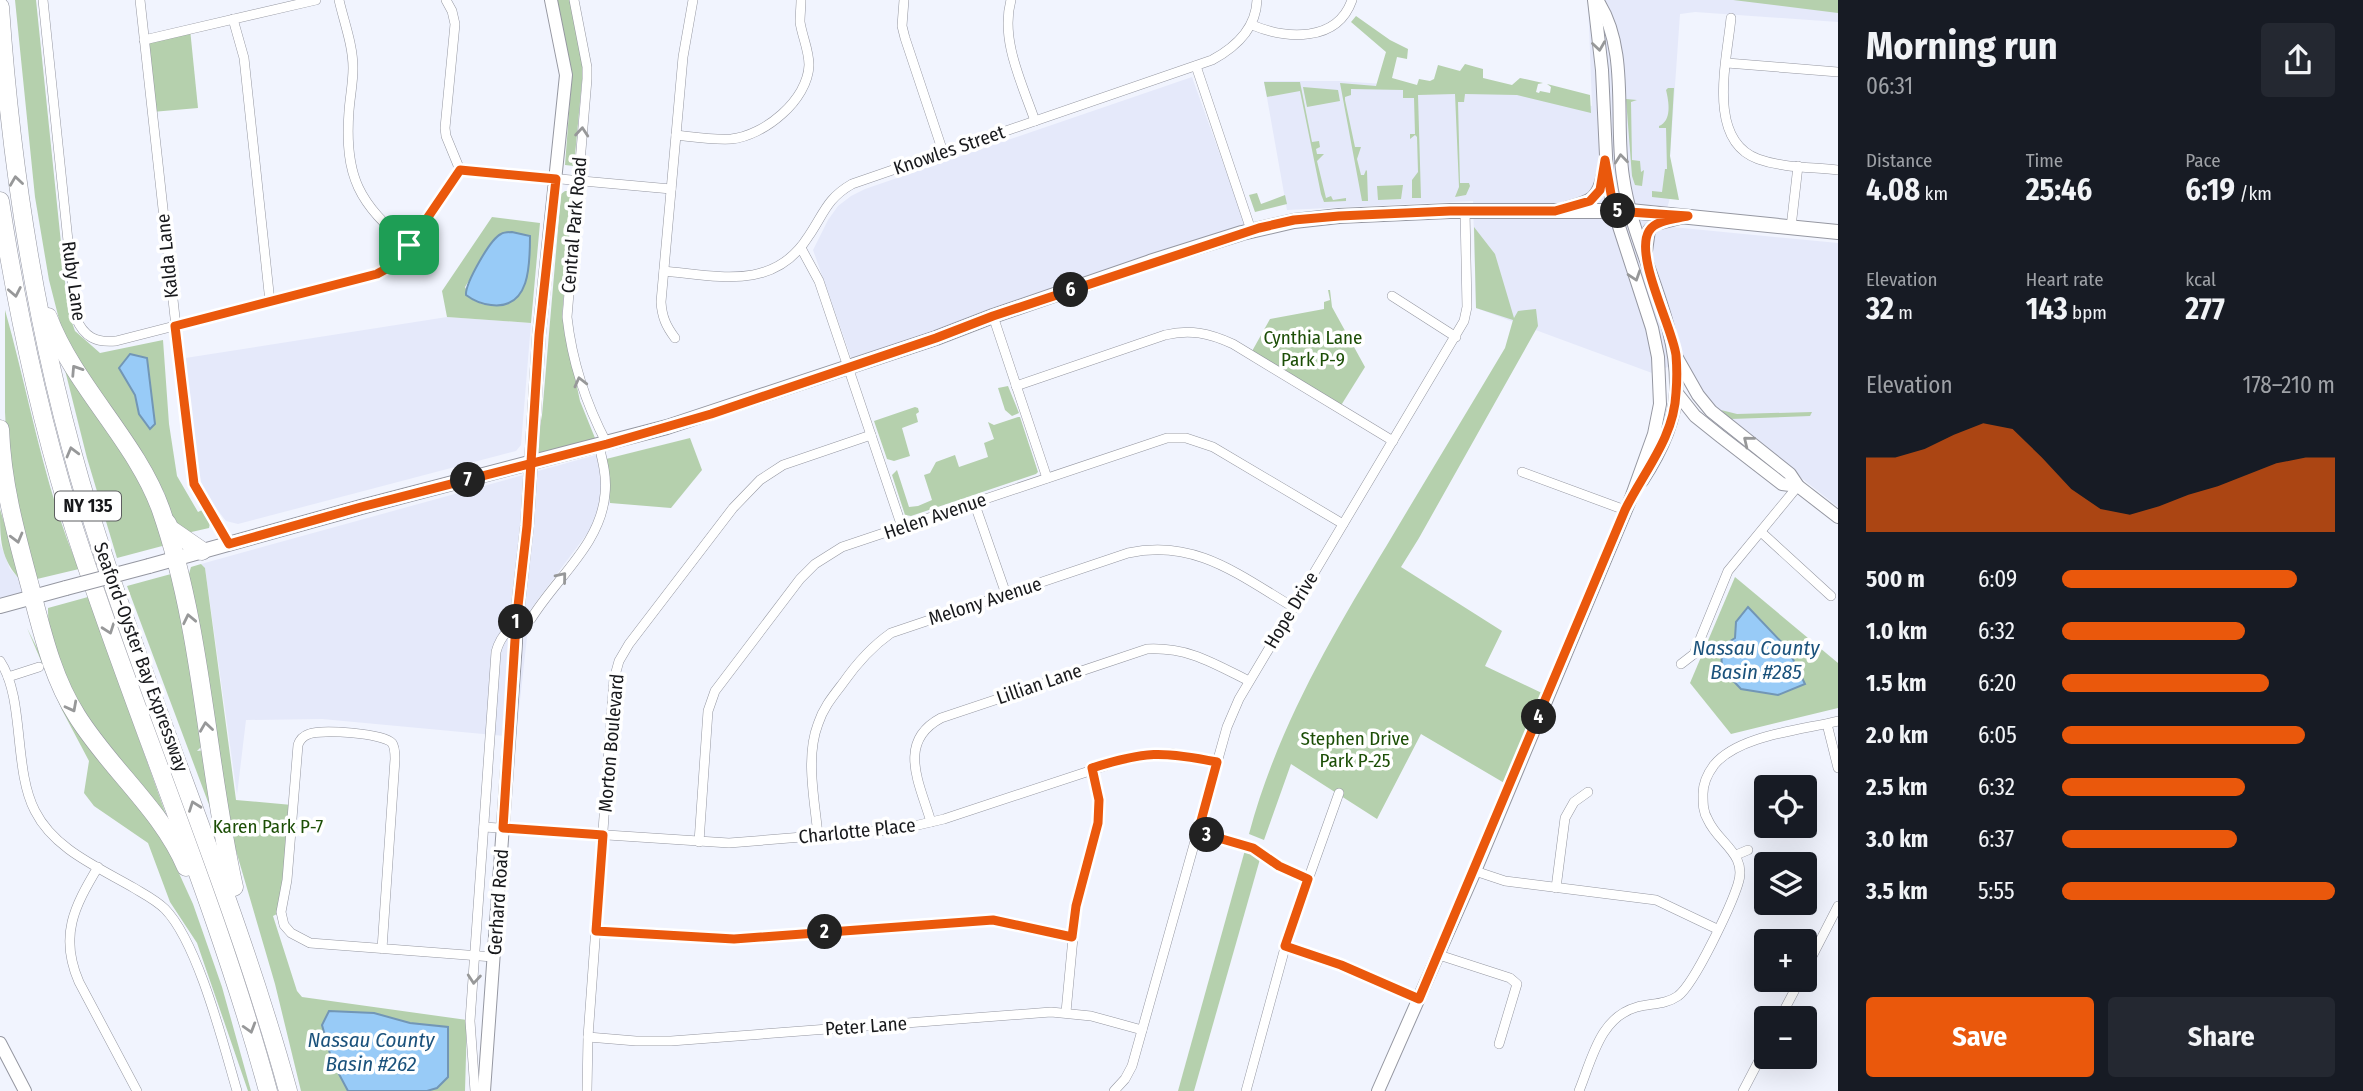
<!DOCTYPE html>
<html lang="en">
<head>
<meta charset="utf-8">
<style>
  :root { --surface:#171b24; --page:#242831; --text:#f1f3f6; --muted:#9ea1a6; --accent:#ea580c }
  body { margin:0; font-family:"Fira Sans Condensed",sans-serif; background:var(--page); color:var(--text); height:100vh; display:flex; flex-direction:column; font-size:26px; white-space:nowrap }
  * { box-sizing:border-box; margin:0 }
  p { font-size:23px; color:var(--muted) }
  .icon { flex:none; width:38px; height:38px; fill:none; stroke:currentColor; stroke-width:2; stroke-linecap:round; stroke-linejoin:round }
  .map { position:relative; flex:1; overflow:hidden }
  .panel { display:flex; flex-direction:column; background:var(--surface); width:525px }
  .panel>* { flex:none }
  .controls { position:absolute; left:1754px; top:775px; display:grid; gap:14px }
  .controls a { display:grid; place-items:center; width:63px; height:63px; border-radius:7px; background:var(--surface); box-shadow:0 7px 28px #0002; font-size:35px }
  .pin { position:absolute; display:grid; place-items:center; width:60px; height:60px; color:#fff; margin:-30px; border-radius:14px; box-shadow:0 4px 10px #0006 }
  .km { position:absolute; width:35px; height:35px; margin:-18px; border-radius:50%; background:#222; color:#fff; font-size:19px; line-height:35px; text-align:center }
  .round { display:grid; place-items:center; flex:none; width:74px; height:74px; border-radius:7px; background:var(--page) }
  .summary { display:flex; align-items:center; justify-content:space-between; height:119px; padding:0 28px }
  h1 { font-size:38px; font-weight:700; line-height:52px }
  .metrics { display:grid; grid-template-columns:repeat(3,1fr); gap:10px; height:119px; padding:7px 28px }
  .metrics div { display:grid; align-content:center }
  .metrics b { font-size:30px; font-weight:700 }
  .metrics small { font-size:19px; font-weight:400 }
  .metrics p { font-size:19px }
  .chart { height:196px; padding:14px 28px }
  .chart p { display:flex; justify-content:space-between }
  .chart svg { width:100%; height:126px; margin-top:7px; fill:var(--accent); opacity:.7 }
  .button { display:flex; gap:14px; margin-top:auto; padding:14px 28px }
  .button a { flex:1; height:80px; border-radius:7px; background:var(--accent); color:#fff; font-size:28px; font-weight:700; line-height:80px; text-align:center }
  .button a+a { background:var(--page); color:var(--text) }
  ul { padding:0 28px; list-style:none; font-size:23px }
  li { display:grid; grid-template-columns:112px 84px 1fr; align-items:center; height:52px }
  li i { height:18px; border-radius:9px; background:var(--accent) }
  main { display:flex; flex:1; min-height:0 }
  .map>svg:first-child { display:block }
  .built { fill:#e5e9fa }
  .green { fill:#b5d0ad; fill-rule:evenodd }
  .water { fill:#98cbf7; stroke:#7296b5; stroke-width:2 }
  .lines { fill:none; stroke-linecap:round; stroke-linejoin:round }
  .minor-casing { stroke:#9597a1; stroke-width:10 }
  .tertiary-casing { stroke:#9597a1; stroke-width:14 }
  .secondary-casing { stroke:#9597a1; stroke-width:14 }
  .primary-casing { stroke:#9597a1; stroke-width:16 }
  .motorway-casing { stroke:#9597a1; stroke-width:19 }
  .minor { stroke:#fff; stroke-width:9 }
  .tertiary { stroke:#fff; stroke-width:12 }
  .secondary { stroke:#fff; stroke-width:12 }
  .primary { stroke:#fff; stroke-width:14 }
  .motorway { stroke:#fff; stroke-width:18 }
  .primary-bridge-casing { stroke:#9597a1; stroke-width:16; stroke-linecap:butt }
  .primary-bridge { stroke:#fff; stroke-width:14 }
  .oneway { stroke:#979899 }
  .route-casing { stroke:#fff; stroke-width:14 }
  .route { stroke:#ea580c; stroke-width:9 }
  .labels { text-anchor:middle; dominant-baseline:central; stroke-width:7; stroke-linejoin:round; paint-order:stroke }
  .shield { fill:#fff; stroke:#5d5e60; stroke-width:2 }
  .shield-label { font-size:18px; font-weight:bold; fill:#18191c }
  .street-label { font-size:19px; fill:#18191c; stroke:#fff }
  .park-label { font-size:19px; fill:#1c4e06; stroke:#fff }
  .water-label { font-size:21px; font-style:italic; fill:#1b527c; stroke:#fff }
</style>
</head>
<body>
<main>
<div class="map">
<svg width="1838" height="1091" viewBox="0 0 1838 1091">
  <rect width="100%" height="100%" fill="#f1f4fe"/>
  <!-- built -->
  <g class="built">
    <polygon points="1588,0 1838,0 1838,22 1695,12 1680,14 1670,157 1670,198 1662,226 1838,243 1838,507 1722,415 1702,394 1686,360 1652,373 1476,308 1473,201 1287,210 1264,81 1339,81 1519,93 1592,106"/>
    <polygon points="1192,77 1246,227 853,363 813,250 828,220 838,206 851,196 865,189"/>
    <polygon points="447,317 531,323 521,445 516,451 238,524 226,521 195,481 179,359"/>
    <polygon points="603,453 606,459 610,503 530,610 516,737 322,719 246,720 237,795 205,568 201,564"/>
    <polygon points="0,543 10,569 22,582 27,598 0,605"/>
  </g>
  <!-- green -->
  <g class="green">
    <polygon points="15,0 36,0 68,311 75,331 100,353 163,340 169,424 177,476 198,512 202,510 210,523 209,528 187,533 174,526 164,492 99,394 62,331 49,280 35,197"/>
    <polygon points="557,0 570,0 583,70 574,166 565,165 572,73"/>
    <polygon points="1733,0 1838,0 1838,13"/>
    <polygon points="1356,16 1390,40 1408,49 1407,59 1397,57 1392,78 1417,85 1419,79 1430,81 1434,79 1438,65 1460,71 1465,64 1483,69 1483,78 1512,85 1520,78 1543,83 1538,84 1536,92 1539,93 1540,91 1550,93 1551,87 1547,84 1590,95 1591,113 1517,95 1465,94 1464,102 1458,102 1460,183 1469,183 1470,186 1466,195 1455,197 1459,187 1455,94 1418,95 1421,198 1412,198 1412,180 1418,172 1417,137 1415,135 1410,139 1410,134 1415,134 1414,98 1403,98 1403,90 1351,89 1351,95 1345,97 1345,100 1355,147 1361,147 1357,159 1361,175 1364,175 1366,170 1367,171 1368,201 1362,201 1340,83 1376,86 1386,52 1351,22"/>
    <polygon points="190,29 198,108 152,112 144,40"/>
    <polygon points="1264,82 1300,82 1312,142 1319,141 1320,147 1316,149 1317,154 1324,154 1317,161 1326,198 1331,196 1333,200 1346,198 1346,201 1324,202 1321,194 1300,91 1267,97"/>
    <polygon points="1303,87 1338,90 1340,101 1307,107"/>
    <path d="M1668,88H1674L1670,156L1679,200L1652,197V191L1662,192L1665,169H1667L1666,128H1659V126C1672,121 1669,102 1666,90Z"/>
    <polygon points="1626,99 1637,100 1631,102 1632,160 1640,161 1641,172 1644,170 1642,186 1635,185 1632,176"/>
    <polygon points="1403,185 1401,199 1378,200 1377,186"/>
    <polygon points="565,191 570,191 573,195 562,316 580,401 597,443 534,459 542,415 561,194"/>
    <polygon points="1257,193 1261,204 1285,195 1287,204 1255,212 1249,195"/>
    <path d="M492,217L540,223L531,323L447,317L442,291ZM530,236L524,286L497,306L482,304L471,299L465,287L496,238Z"/>
    <path d="M1474,227L1495,254L1514,318L1518,311L1536,309L1538,326L1419,538L1401,567L1502,631L1485,666L1544,694L1506,784L1421,734L1377,819L1291,764L1264,840L1249,834C1277,729 1331,637 1387,545C1426,479 1466,414 1505,348L1513,320L1476,308Z"/>
    <polygon points="1328,290 1330,290 1332,307 1365,367 1340,407 1251,353 1270,319 1324,309 1324,302 1330,300"/>
    <path d="M5,310C29,395 44,488 79,569L37,579L18,512L7,455L5,412Z"/>
    <polygon points="61,354 141,476 166,545 117,558 87,458"/>
    <polygon points="1008,386 1019,413 1012,416 1005,410 998,388"/>
    <polygon points="915,407 918,408 919,412 916,414 918,422 902,428 910,456 894,461 887,459 874,421"/>
    <polygon points="1721,410 1737,414 1812,412 1810,416 1731,419"/>
    <polygon points="1018,417 1020,417 1038,472 1036,474 911,516 905,515 892,475 897,470 909,507 918,506 932,500 924,475 930,473 936,462 955,455 959,467 988,457 984,443 994,439 988,422 994,425"/>
    <polygon points="690,438 702,470 671,508 610,503 606,459"/>
    <path d="M0,509L22,582C0,559 0,540 0,509Z"/>
    <polygon points="201,564 205,568 236,800 292,805 281,912 273,916 297,991 302,997 467,1020 465,1091 427,1091 437,1088 448,1027 410,1023 374,1013 329,1011 323,1026 332,1061 348,1091 301,1091 275,984 225,813 188,577 191,567"/>
    <polygon points="171,574 179,596 201,747 197,751 205,750 211,810 127,586"/>
    <polygon points="1735,577 1838,663 1838,708 1731,734 1690,683"/>
    <path d="M88,597L169,823C125,770 46,680 48,608Z"/>
    <polygon points="27,628 68,710 162,836 193,904 222,987 251,1091 248,1091 197,943 170,902 148,843 94,806 84,793 89,761 62,710"/>
    <polygon points="1245,850 1260,859 1194,1091 1178,1091"/>
  </g>
  <!-- water -->
  <g class="water">
    <path d="M512,232L530,236C530,265 530,310 491,305C481,304 474,301 466,295C465,284 490,239 501,234C504,232 509,232 512,232Z"/>
    <polygon points="130,354 147,358 155,424 150,429 139,414 135,395 119,368"/>
    <polygon points="1748,607 1788,649 1805,684 1778,695 1741,689 1722,669 1721,647 1735,638 1736,622"/>
    <polygon points="329,1011 374,1013 410,1023 448,1027 448,1077 437,1088 427,1091 348,1091 332,1061 322,1025"/>
  </g>
  <g class="lines">
    <defs>
      <g id="minor">
        <path d="M43,0L76,318C84,337 96,343 116,341L377,274L395,264L460,170"/>
        <polyline points="140,0 192,472 194,484 229,544"/>
        <path d="M339,0C344,22 353,45 353,68C353,83 350,97 349,111C344,177 359,204 409,245"/>
        <polyline points="446,0 452,11 455,24 445,128 446,136 460,170"/>
        <path d="M574,0L587,67V79L567,317C572,362 586,404 607,444"/>
        <polyline points="904,0 902,26 905,38 943,152"/>
        <path d="M1011,0C1000,40 1022,83 1035,121"/>
        <path d="M1731,18C1727,60 1706,140 1758,159C1783,168 1812,167 1838,170"/>
        <polyline points="233,19 244,58 270,302"/>
        <path d="M1252,25C1286,39 1337,43 1352,0"/>
        <polyline points="144,40 316,0"/>
        <polyline points="1727,63 1838,72"/>
        <polyline points="1196,66 1251,230"/>
        <path d="M676,135C694,137 713,140 731,139C764,136 808,100 809,65C809,50 802,36 800,22C800,15 801,7 801,0"/>
        <polyline points="460,170 671,189"/>
        <polyline points="1791,227 1798,166"/>
        <polyline points="801,248 819,281 902,527"/>
        <path d="M664,271C718,276 774,291 808,237C824,214 826,199 852,184L1212,60C1236,47 1256,29 1257,0"/>
        <polyline points="1392,296 1456,337"/>
        <polyline points="993,316 1047,478"/>
        <path d="M675,338C666,326 662,317 661,302L683,57L693,0"/>
        <path d="M1016,386L1165,335C1190,329 1209,333 1233,344L1393,441"/>
        <polyline points="1522,472 1625,510"/>
        <polyline points="974,502 1006,594"/>
        <polyline points="1761,532 1831,596"/>
        <path d="M0,661C25,698 13,769 35,811C54,849 98,867 134,888C144,894 156,900 165,909C198,943 223,1043 237,1091"/>
        <polyline points="1681,664 1694,654 1728,571 1798,486"/>
        <polyline points="8,677 39,667"/>
        <polyline points="1827,724 1838,768"/>
        <path d="M931,822C920,784 896,742 941,718L1147,649C1188,647 1213,663 1249,681"/>
        <polyline points="484,827 729,843 901,829 944,819 1138,755 1169,753 1218,762"/>
        <polyline points="1198,832 1253,848 1279,866 1308,879"/>
        <path d="M818,836C815,801 805,758 818,724C823,708 833,696 843,683C857,663 871,647 891,633L1128,553C1194,538 1239,575 1293,607"/>
        <polyline points="699,842 708,711 715,691 800,579 815,564 842,547 1167,438 1186,438 1213,447 1343,524"/>
        <polyline points="1736,855 1748,850"/>
        <path d="M98,867C74,907 59,936 79,982L137,1091"/>
        <polyline points="1475,871 1505,881 1656,900 1717,929"/>
        <polyline points="1556,888 1565,818 1574,802 1588,792"/>
        <polyline points="596,931 734,939 993,920 1072,937"/>
        <polyline points="1285,946 1341,965 1419,999"/>
        <path d="M382,949L395,759C395,753 395,747 392,743C383,733 321,729 309,734C303,736 300,739 298,745L287,880L281,912L284,925L291,933L310,943L493,957"/>
        <polyline points="1439,955 1510,978 1517,984 1499,1044"/>
        <polyline points="1804,972 1838,906"/>
        <polyline points="1066,1012 1076,906 1098,823 1099,800 1092,768"/>
        <polyline points="1780,1018 1800,980"/>
        <polyline points="588,1037 636,1041 671,1041 1051,1012 1091,1016 1142,1030"/>
        <path d="M475,1091L470,1021L496,652C501,633 512,625 531,619C556,578 601,544 605,494C607,478 603,462 599,446"/>
        <polyline points="587,1091 588,1037 614,679 619,661 629,644 733,508 760,480 783,465 871,435"/>
        <polyline points="1114,1091 1125,1079 1132,1066 1227,727 1239,699 1464,321 1467,307 1465,211"/>
        <polyline points="1246,1091 1289,933 1339,793"/>
        <path d="M1579,1091C1592,1059 1600,1017 1637,1007C1651,1003 1665,1005 1678,996C1695,983 1731,906 1738,884C1748,854 1718,843 1708,820C1703,812 1703,804 1703,794C1703,783 1708,773 1714,765C1738,735 1802,730 1838,721"/>
        <polyline points="1743,1091 1766,1047"/>
      </g>
      <g id="tertiary">
        <polyline points="0,1043 25,1091"/>
        <polyline points="484,1091 516,643 516,624 527,526 539,335 566,75 551,0"/>
      </g>
      <g id="secondary">
        <path d="M1597,0C1630,50 1614,120 1623,177C1633,250 1679,317 1676,392C1675,424 1659,455 1642,481"/>
        <path d="M1566,208C1590,201 1598,200 1603,174"/>
        <polyline points="1646,251 1649,230 1656,224 1680,218"/>
        <polyline points="1677,358 1698,395 1711,411 1790,474 1798,486 1838,517"/>
        <polyline points="1676,392 1695,416 1720,436 1782,484 1798,486"/>
        <polyline points="1378,1091 1475,871 1631,498 1654,434 1660,404 1658,357 1652,328 1614,211 1607,177 1602,70 1594,0"/>
      </g>
      <g id="primary">
        <polyline points="149,566 361,507 667,427 936,338 993,316 1150,262 1242,233 1294,221 1339,216 1450,211 1630,211 1838,232"/>
        <polyline points="0,606 66,588"/>
      </g>
      <g id="motorway">
        <path d="M0,7C12,182 40,355 93,523C153,714 235,898 288,1091"/>
        <path d="M0,201C17,312 41,423 75,531C136,719 216,900 268,1091"/>
        <path d="M48,317C74,386 137,442 161,510C203,631 206,762 234,887"/>
        <path d="M0,429C2,484 16,534 30,586C42,631 52,677 77,716C110,769 162,810 186,867"/>
        <polyline points="167,523 170,529 202,551"/>
      </g>
    </defs>
    <!-- minor casing -->
    <use href="#minor" class="minor-casing"/>
    <!-- tertiary casing -->
    <use href="#tertiary" class="tertiary-casing"/>
    <!-- secondary casing -->
    <use href="#secondary" class="secondary-casing"/>
    <!-- primary casing -->
    <use href="#primary" class="primary-casing"/>
    <!-- motorway casing -->
    <use href="#motorway" class="motorway-casing"/>
    <!-- minor -->
    <use href="#minor" class="minor"/>
    <!-- tertiary -->
    <use href="#tertiary" class="tertiary"/>
    <!-- secondary -->
    <use href="#secondary" class="secondary"/>
    <!-- primary -->
    <use href="#primary" class="primary"/>
    <!-- motorway -->
    <use href="#motorway" class="motorway"/>
    <defs>
      <polyline id="primary-bridge" points="66,588 149,566"/>
    </defs>
    <!-- primary-bridge casing -->
    <use href="#primary-bridge" class="primary-bridge-casing"/>
    <!-- primary-bridge -->
    <use href="#primary-bridge" class="primary-bridge"/>
  </g>
  <!-- one-way arrows -->
  <defs><path id="oneway-chevron" d="M-2-3.5L2.5 0L-2 3.5" fill="none" stroke-width="1.6" stroke-linecap="round" stroke-linejoin="round" transform="scale(1.75)"/></defs>
  <g class="oneway">
    <use href="#oneway-chevron" transform="translate(1599 46) rotate(82)"/>
    <use href="#oneway-chevron" transform="translate(582 132) rotate(-85)"/>
    <use href="#oneway-chevron" transform="translate(1621 159) rotate(-96)"/>
    <use href="#oneway-chevron" transform="translate(16 181) rotate(-98)"/>
    <use href="#oneway-chevron" transform="translate(1635 276) rotate(72)"/>
    <use href="#oneway-chevron" transform="translate(15 292) rotate(79)"/>
    <use href="#oneway-chevron" transform="translate(76 370) rotate(-123)"/>
    <use href="#oneway-chevron" transform="translate(580 382) rotate(-104)"/>
    <use href="#oneway-chevron" transform="translate(1748 441) rotate(-141)"/>
    <use href="#oneway-chevron" transform="translate(72 452) rotate(-105)"/>
    <use href="#oneway-chevron" transform="translate(17 538) rotate(75)"/>
    <use href="#oneway-chevron" transform="translate(562 577) rotate(-51)"/>
    <use href="#oneway-chevron" transform="translate(189 619) rotate(-102)"/>
    <use href="#oneway-chevron" transform="translate(109 629) rotate(70)"/>
    <use href="#oneway-chevron" transform="translate(72 707) rotate(62)"/>
    <use href="#oneway-chevron" transform="translate(206 727) rotate(-98)"/>
    <use href="#oneway-chevron" transform="translate(194 806) rotate(-110)"/>
    <use href="#oneway-chevron" transform="translate(474 979) rotate(95)"/>
    <use href="#oneway-chevron" transform="translate(250 1028) rotate(73)"/>
  </g>
  <g class="lines">
    <defs>
      <path id="route" d="M409,245L460,170L556,179L539,335L527,526L516,624L503,828L603,835L596,931L734,939L993,920L1072,937L1076,906L1098,823L1099,800L1092,768C1145,751 1162,751 1217,762L1198,832L1253,848L1279,866L1308,879L1285,946L1341,965L1419,999L1625,510C1644,471 1674,438 1676,393C1677,381 1677,367 1676,355C1672,326 1634,256 1649,231C1655,220 1676,219 1688,216L1614,211L1605,160L1600,190L1590,201L1555,211H1450L1339,216L1294,220L1259,228L993,316L936,338L711,414L607,444L361,507L229,544L194,484L175,326L377,274L395,264L409,245"/>
    </defs>
    <!-- route casing -->
    <use href="#route" class="route-casing"/>
    <!-- route -->
    <use href="#route" class="route"/>
  </g>
  <g class="labels">
    <!-- shield labels -->
    <rect class="shield" x="55" y="491.5" width="66" height="29" rx="5"/>
    <g class="shield-label">
      <text x="88" y="506">NY 135</text>
    </g>
    <!-- street labels -->
    <g class="street-label">
      <text transform="translate(949 150) rotate(-19)">Knowles Street</text>
      <text transform="translate(574 225) rotate(-85)">Central Park Road</text>
      <text transform="translate(167 256) rotate(-96)">Kalda Lane</text>
      <text transform="translate(74 281) rotate(82)">Ruby Lane</text>
      <text transform="translate(935 516) rotate(-19)">Helen Avenue</text>
      <text transform="translate(985 601) rotate(-18)">Melony Avenue</text>
      <text transform="translate(1291 610) rotate(-59)">Hope Drive</text>
      <text transform="translate(141 657) rotate(70)">Seaford-Oyster Bay Expressway</text>
      <text transform="translate(1039 684) rotate(-19)">Lillian Lane</text>
      <text transform="translate(611 743) rotate(-85)">Morton Boulevard</text>
      <text transform="translate(857 831) rotate(-6)">Charlotte Place</text>
      <text transform="translate(498 902) rotate(-86)">Gerhard Road</text>
      <text transform="translate(866 1026) rotate(-4)">Peter Lane</text>
    </g>
    <!-- park labels -->
    <g class="park-label">
      <text x="1313" y="337">Cynthia Lane<tspan x="1313" dy="22">Park P-9</tspan></text>
      <text x="1355" y="738">Stephen Drive<tspan x="1355" dy="22">Park P-25</tspan></text>
      <text x="268" y="826">Karen Park P-7</text>
    </g>
    <!-- water labels -->
    <g class="water-label">
      <text x="1756" y="648">Nassau County<tspan x="1756" dy="24">Basin #285</tspan></text>
      <text x="371" y="1040">Nassau County<tspan x="371" dy="24">Basin #262</tspan></text>
    </g>
  </g>
</svg>
<div class="controls">
<a><svg class="icon" aria-label="locate" viewBox="0 0 24 24"><circle cx="12" cy="12" r="6"/><path d="M12 2v4M12 18v4M2 12h4M18 12h4"/></svg></a>
<a><svg class="icon" aria-label="layers" viewBox="0 0 24 24"><path d="M12 4l9 5-9 5-9-5zM3 14l9 5 9-5"/></svg></a>
<a>+</a>
<a>−</a>
</div>
<div class="pin" style="left:409px;top:245px;background:#1e9e55"><svg class="icon" aria-label="arrive" viewBox="0 0 24 24"><path d="M6 21V4h12l-3 4 3 4H6"/></svg></div>
<b class="km" style="left:516px;top:622px">1</b>
<b class="km" style="left:825px;top:932px">2</b>
<b class="km" style="left:1207px;top:835px">3</b>
<b class="km" style="left:1539px;top:717px">4</b>
<b class="km" style="left:1618px;top:211px">5</b>
<b class="km" style="left:1071px;top:290px">6</b>
<b class="km" style="left:468px;top:480px">7</b>
</div>
<section class="panel">
<div class="summary"><div><h1>Morning run</h1><p>06:31</p></div><a class="round"><svg class="icon" aria-label="share" viewBox="0 0 24 24"><path d="M12 15V3M7 8l5-5 5 5M5 13v7h14v-7"/></svg></a></div>
<div class="metrics">
<div><p>Distance</p><b>4.08<small> km</small></b></div>
<div><p>Time</p><b>25:46</b></div>
<div><p>Pace</p><b>6:19<small> /km</small></b></div>
</div>
<div class="metrics">
<div><p>Elevation</p><b>32<small> m</small></b></div>
<div><p>Heart rate</p><b>143<small> bpm</small></b></div>
<div><p>kcal</p><b>277</b></div>
</div>
<div class="chart"><p><span>Elevation</span>178–210 m</p>
<svg viewBox="0 0 160 44" preserveAspectRatio="none"><path d="M0 44V18L10 18L20 15L30 10L40 6L50 8L60 18L70 29L80 36L90 38L100 35L110 31L120 28L130 24L140 20L150 18L160 18V44z"/></svg>
</div>
<ul>
<li><b>500 m</b>6:09<i style="width:86%"></i></li>
<li><b>1.0 km</b>6:32<i style="width:67%"></i></li>
<li><b>1.5 km</b>6:20<i style="width:76%"></i></li>
<li><b>2.0 km</b>6:05<i style="width:89%"></i></li>
<li><b>2.5 km</b>6:32<i style="width:67%"></i></li>
<li><b>3.0 km</b>6:37<i style="width:64%"></i></li>
<li><b>3.5 km</b>5:55<i style="width:100%"></i></li>
</ul>
<div class="button"><a>Save</a><a>Share</a></div>
</section>
</main>
</body>
</html>
